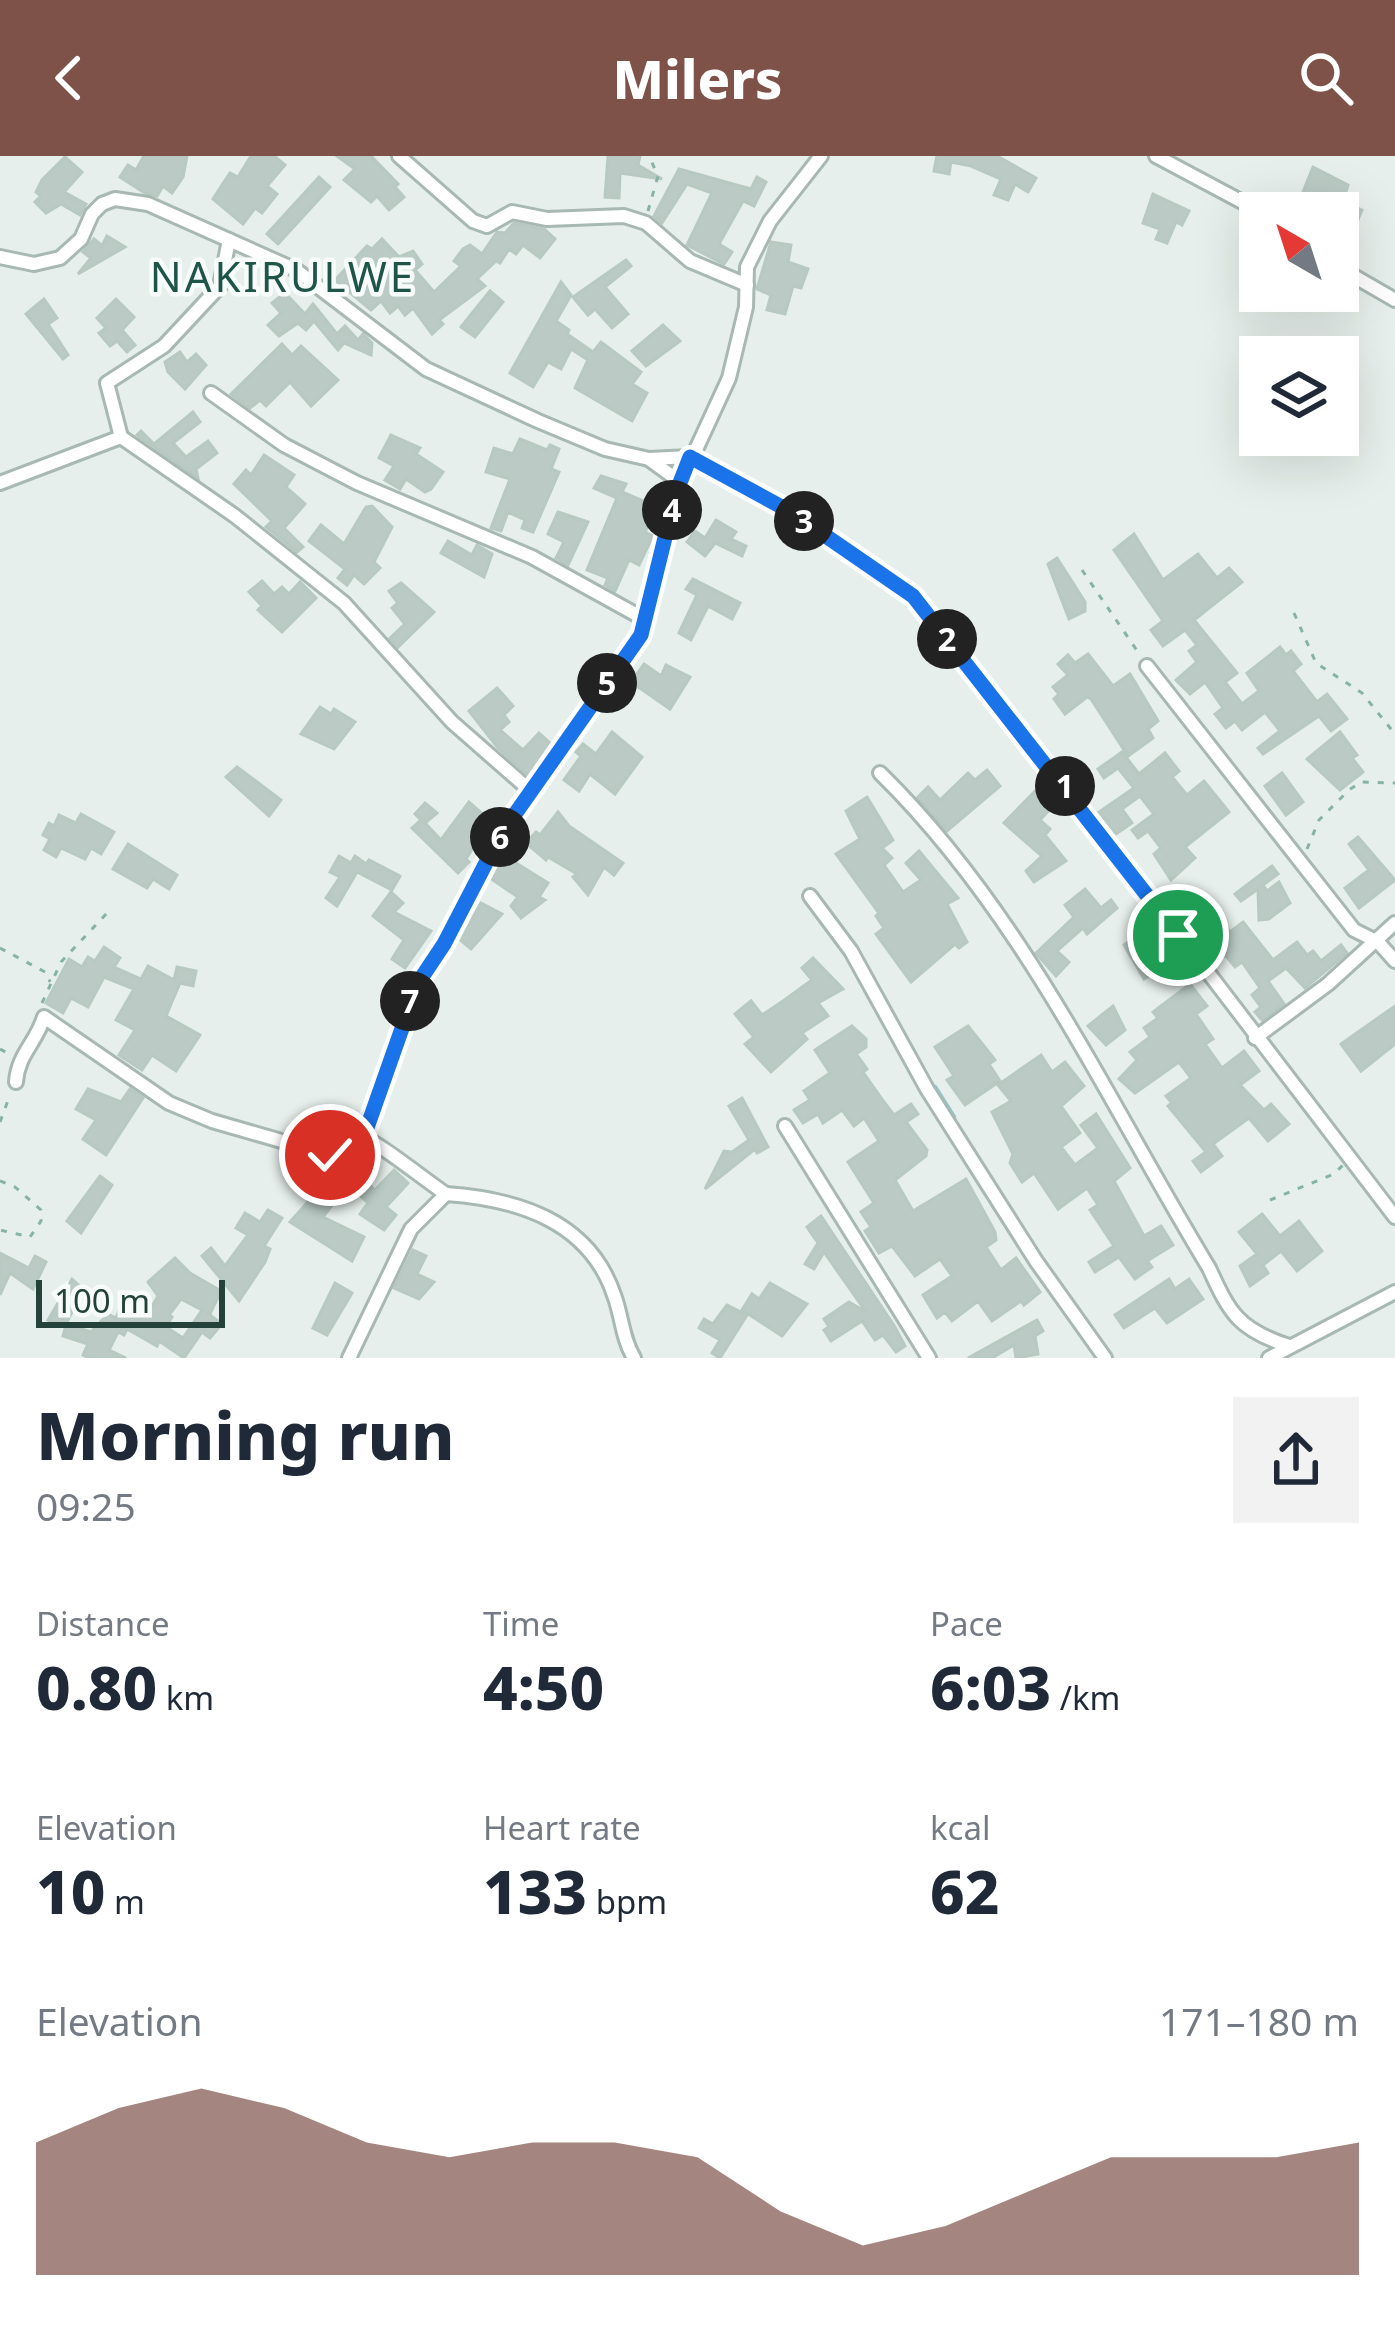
<!DOCTYPE html>
<html lang="en">
<head>
<meta charset="utf-8">
<style>
  :root { --surface:#fff; --page:#f2f2f3; --text:#1f2937; --muted:#747a83; --accent:#7f5249 }
  body { margin:0; font-family:"Noto Sans",sans-serif; background:var(--page); color:var(--text); height:100vh; display:flex; flex-direction:column; font-size:45px; white-space:nowrap }
  * { box-sizing:border-box; margin:0 }
  p { font-size:39px; color:var(--muted) }
  .icon { flex:none; width:66px; height:66px; fill:none; stroke:currentColor; stroke-width:2; stroke-linecap:round; stroke-linejoin:round }
  .map { position:relative; height:1202px; overflow:hidden }
  .side { display:flex; flex-direction:column; background:var(--surface); flex:1 }
  .side>* { flex:none }
  .needle { width:78px; rotate:321deg }
  .tools { position:absolute; left:1239px; top:36px; display:grid; gap:24px }
  .tools a { display:grid; place-items:center; width:120px; height:120px; border-radius:0px; background:var(--surface); box-shadow:0 12px 48px #0002; font-size:60px }
  .scale { position:absolute; left:36px; bottom:30px; width:189px; box-sizing:border-box; padding-left:12px; border:6px solid #24423a; border-top:0; font-size:33px; line-height:42px; white-space:nowrap; color:#24423a; -webkit-text-stroke:9px #f7fbf9; paint-order:stroke }
  .pin { position:absolute; display:grid; place-items:center; width:102px; height:102px; color:#fff; margin:-51px; border:6px solid #fff; border-radius:50%; box-shadow:0 3px 12px #0007 }
  .km { position:absolute; width:60px; height:60px; margin:-30px; border-radius:50%; background:#222; color:#fff; font-size:33px; line-height:60px; text-align:center }
  .round { display:grid; place-items:center; flex:none; width:126px; height:126px; border-radius:0px; background:var(--page) }
  .overview { display:flex; align-items:center; justify-content:space-between; height:204px; padding:0 36px }
  h1 { font-size:66px; font-weight:800; line-height:90px }
  .stats { display:grid; grid-template-columns:repeat(3,1fr); gap:18px; height:204px; padding:12px 36px }
  .stats div { display:grid; align-content:center }
  .stats b { font-size:60px; font-weight:800 }
  .stats small { font-size:33px; font-weight:400 }
  .stats p { font-size:33px }
  .chart { height:336px; padding:24px 36px }
  .chart p { display:flex; justify-content:space-between }
  .chart svg { width:100%; height:216px; margin-top:12px; fill:var(--accent); opacity:.7 }
  header { display:flex; justify-content:space-between; align-items:center; height:156px; padding:0 36px; background:var(--accent); color:#fff; font-size:54px; font-weight:800 }
  .map>svg:first-child { display:block }
  .lines { fill:none; stroke-linecap:round; stroke-linejoin:round }
  .stream { stroke:#8ec9d4; stroke-width:4.5 }
  .building { fill:#bbcac4; stroke:#b8c9c2; stroke-width:3; fill-rule:evenodd }
  .street-casing { stroke:#a8b8b2; stroke-width:18 }
  .path { stroke:#86b3a5; stroke-width:3; stroke-dasharray:6 9; stroke-linecap:butt }
  .street { stroke:#fff; stroke-width:12 }
  .route-casing { stroke:#fff; stroke-width:24 }
  .route { stroke:#1a73e8; stroke-width:15 }
  .labels { text-anchor:middle; dominant-baseline:central; stroke-width:9; stroke-linejoin:round; paint-order:stroke }
  .quarter-label { font-size:42px; letter-spacing:3px; fill:#1f5548; stroke:#f7fbf9 }
</style>
</head>
<body>
<header><svg class="icon" aria-label="back" viewBox="0 0 24 24"><path d="M15 5l-7 7 7 7"/></svg>Milers<svg class="icon" aria-label="search" viewBox="0 0 24 24"><circle cx="10" cy="10" r="6"/><path d="M15 15l6 6"/></svg></header>
<div class="map">
<svg width="1395" height="1202" viewBox="0 0 1395 1202">
  <rect width="100%" height="100%" fill="#e6efeb"/>
  <g class="lines">
    <!-- stream -->
    <polyline class="stream" points="935,931 954,961"/>
  </g>
  <!-- building -->
  <g class="building">
    <polygon points="144,0 187,0 183,21 172,37 163,30 157,40 145,37 120,21 128,9 136,14"/>
    <polygon points="251,0 274,0 285,9 267,30 277,38 262,57 255,52 243,68 213,43 230,17 238,21"/>
    <polygon points="337,0 371,0 398,28 395,31 404,41 389,54 377,40 371,46 344,24 355,13"/>
    <polygon points="608,0 640,0 638,9 662,23 620,17 619,42 605,41"/>
    <polygon points="937,0 997,0 1036,22 1028,36 1015,28 1008,44 994,39 1001,23 971,10 951,6 949,18 934,15"/>
    <polygon points="65,1 82,16 64,36 86,48 80,59 61,48 46,57 35,46 41,40 36,36 42,24"/>
    <polygon points="1313,11 1348,29 1343,46 1362,54 1354,73 1338,66 1338,57 1308,57 1313,46 1301,41"/>
    <polygon points="679,13 751,33 757,21 766,26 754,50 743,45 719,88 732,96 724,108 687,89 712,37 687,28 662,67 654,60"/>
    <polygon points="319,21 330,31 278,88 267,78"/>
    <polygon points="1153,38 1189,55 1182,69 1176,66 1167,87 1156,83 1160,73 1143,67"/>
    <polygon points="514,67 544,73 555,83 540,102 523,89 516,98 509,93 500,107 496,105 477,123 485,130 439,164 443,168 432,178 413,152 405,159 398,150 390,157 381,145 371,154 335,124 367,90 372,93 382,83 399,101 413,95 422,108 415,114 434,136 461,110 454,105 463,93 470,89 482,98 497,76 505,77"/>
    <polygon points="107,80 125,91 78,118 91,102 83,96 94,83 102,90"/>
    <polygon points="771,86 791,89 788,106 808,113 801,132 793,130 785,158 767,154 771,139 757,133"/>
    <polygon points="626,104 631,110 605,131 628,158 612,172 595,153 588,159 573,141"/>
    <polygon points="561,126 571,139 556,165 569,174 567,178 593,196 601,186 641,216 632,228 647,237 632,265 575,232 588,204 571,193 561,213 548,206 533,231 510,217"/>
    <polygon points="490,135 503,146 475,181 461,171"/>
    <polygon points="285,137 305,158 313,148 337,178 345,170 358,184 363,178 372,187 371,199 344,187 338,194 314,165 306,174 298,167 279,180 268,169 281,157 272,147"/>
    <polygon points="44,143 57,162 48,168 68,199 63,203 26,158"/>
    <polygon points="116,143 134,161 122,174 135,189 127,196 117,185 110,190 99,177 106,172 97,162"/>
    <polygon points="663,169 680,185 646,210 632,195"/>
    <polygon points="282,188 292,199 301,190 338,224 311,250 290,226 266,250 260,244 250,252 231,238"/>
    <polygon points="180,196 187,206 196,198 206,209 185,233 168,216 165,206"/>
    <polygon points="193,256 200,266 173,287 186,301 208,285 217,297 196,313 198,322 137,279 141,275 154,288"/>
    <polygon points="391,279 420,292 416,298 443,316 431,333 425,336 406,323 400,333 385,324 394,310 379,302"/>
    <polygon points="520,283 547,294 550,289 559,293 551,313 559,316 533,376 522,372 525,364 508,356 501,375 491,372 510,323 486,316 494,292 513,298"/>
    <polygon points="264,299 294,319 286,331 305,348 284,372 303,391 297,396 266,371 272,365 234,328 246,314 251,319"/>
    <polygon points="601,320 626,328 622,336 653,349 655,355 645,376 653,380 639,409 629,404 615,435 605,429 608,422 587,414 617,342 594,332"/>
    <polygon points="372,350 392,371 374,406 380,412 364,428 354,419 347,429 338,422 345,413 309,385 321,369 344,388 366,351"/>
    <polygon points="558,356 588,366 568,409 556,402 564,386 548,378"/>
    <polygon points="716,364 736,376 731,383 746,390 742,400 715,387 705,400 687,386 695,375 705,382"/>
    <polygon points="1134,378 1163,424 1198,398 1217,422 1229,412 1242,426 1194,464 1237,517 1225,526 1242,548 1259,535 1247,517 1280,491 1286,499 1291,495 1301,508 1293,515 1317,546 1327,538 1347,563 1331,575 1319,560 1263,598 1258,592 1280,575 1265,556 1242,574 1235,565 1226,572 1215,558 1223,552 1205,526 1190,538 1176,524 1197,506 1189,495 1197,489 1185,474 1163,490 1151,474 1163,465 1114,394"/>
    <polygon points="448,385 472,399 477,389 492,398 484,421 441,397"/>
    <polygon points="1057,402 1085,446 1085,455 1069,463 1048,408"/>
    <polygon points="693,423 740,447 732,463 708,450 691,484 679,477 697,439 686,433"/>
    <polygon points="262,425 274,438 282,431 289,438 300,426 316,442 282,476 258,454 262,450 249,436"/>
    <polygon points="401,427 434,456 398,491 390,482 405,468 392,452 398,447 389,435"/>
    <polygon points="1088,498 1113,530 1130,518 1158,565 1148,573 1153,582 1128,600 1091,543 1087,541 1065,558 1054,543 1059,538 1053,531 1068,519 1058,508 1068,499 1075,507"/>
    <polygon points="644,508 661,520 666,509 690,521 670,553 631,526"/>
    <polygon points="497,532 513,550 504,559 509,566 500,574 523,594 539,577 551,588 529,620 498,592 469,555"/>
    <polygon points="320,551 331,558 334,553 355,566 334,593 301,578"/>
    <polygon points="612,576 642,601 615,638 590,618 579,635 564,624 581,600 576,596 583,588 596,598"/>
    <polygon points="1340,576 1357,599 1352,602 1363,616 1340,634 1307,603"/>
    <polygon points="1122,596 1139,618 1165,597 1179,615 1172,621 1187,639 1204,625 1229,656 1185,691 1195,702 1171,724 1154,698 1161,692 1148,675 1138,682 1132,674 1154,658 1140,640 1122,653 1132,667 1116,678 1099,656 1134,632 1118,612 1104,622 1098,613"/>
    <polygon points="237,611 281,644 269,660 226,621"/>
    <polygon points="987,614 1000,630 947,675 917,642 928,631 940,644 968,617 975,624"/>
    <polygon points="1282,617 1303,646 1286,659 1265,630"/>
    <polygon points="1035,635 1052,651 1040,664 1050,673 1045,679 1066,705 1034,726 1026,715 1042,700 1004,667"/>
    <polygon points="867,641 893,684 882,692 892,702 884,709 903,736 921,724 906,707 919,695 958,742 947,748 967,786 959,792 955,788 911,826 876,778 884,772 876,760 879,757 836,698 860,683 846,655"/>
    <polygon points="469,646 495,669 476,687 466,703 469,706 458,717 412,672 421,664 415,658 425,647 437,657 425,667 441,684"/>
    <polygon points="558,656 569,670 623,707 614,719 604,711 588,739 573,721 577,718 548,701 546,704 526,687 536,676 540,679"/>
    <polygon points="81,658 114,676 101,698 91,692 85,703 61,692 56,701 44,694 50,683 43,679 49,667 54,670 59,659 76,667"/>
    <polygon points="1358,681 1395,724 1359,752 1345,732 1369,714 1349,688"/>
    <polygon points="128,688 177,719 169,733 153,723 147,732 113,713"/>
    <polygon points="503,699 548,727 539,741 545,744 521,762 511,750 518,741 490,722"/>
    <polygon points="339,700 351,707 355,700 366,708 369,704 400,720 392,734 357,716 337,750 326,742 340,721 330,716"/>
    <polygon points="1272,710 1278,718 1263,729 1267,735 1279,726 1290,747 1269,763 1259,764 1258,733 1241,745 1235,738"/>
    <polygon points="1085,733 1101,752 1111,744 1117,752 1087,778 1083,772 1057,795 1069,806 1056,820 1036,797 1074,761 1065,749"/>
    <polygon points="391,736 403,747 394,756 431,775 405,812 392,803 404,784 373,760"/>
    <polygon points="481,747 502,758 471,793 459,783"/>
    <polygon points="1243,766 1273,804 1297,786 1307,799 1313,795 1321,805 1341,789 1347,797 1305,832 1286,812 1268,825 1284,848 1262,864 1255,856 1261,851 1252,839 1260,832 1242,806 1235,811 1226,800 1213,800 1201,785 1224,767 1230,776"/>
    <polygon points="1153,768 1176,803 1144,823 1124,789"/>
    <polygon points="104,791 120,802 114,811 141,823 148,810 174,824 177,811 196,815 193,830 180,827 166,860 200,879 176,915 152,899 142,914 119,899 135,874 116,864 134,833 104,821 88,851 71,842 63,857 46,847 69,803 82,811 88,801 95,805"/>
    <polygon points="813,802 843,833 818,847 828,860 802,877 807,883 771,916 745,888 754,881 735,858 751,845 762,859 783,845 812,824 802,812"/>
    <polygon points="1190,828 1207,850 1196,858 1213,883 1205,888 1222,912 1244,895 1259,915 1240,929 1264,954 1271,948 1289,968 1268,985 1249,962 1213,988 1222,1000 1201,1016 1193,1005 1206,996 1168,950 1172,947 1166,940 1191,922 1179,906 1135,937 1119,923 1137,904 1130,896 1150,881 1144,872 1158,862 1153,856"/>
    <polygon points="1113,850 1125,874 1106,889 1088,870"/>
    <polygon points="1395,850 1395,888 1361,915 1341,888"/>
    <polygon points="852,870 866,883 866,891 856,898 867,913 863,916 884,946 894,959 911,948 918,958 906,966 927,994 926,1000 895,1024 913,1055 966,1023 995,1076 996,1084 986,1091 1001,1114 1016,1102 1040,1136 1024,1149 1021,1145 992,1165 978,1145 952,1165 945,1156 937,1162 923,1139 952,1120 940,1103 915,1120 892,1090 879,1097 865,1075 871,1071 861,1056 874,1047 848,1006 879,985 864,962 854,970 842,954 823,967 818,958 803,967 794,954 810,944 804,935 830,917 815,894"/>
    <polygon points="968,870 995,904 989,908 1000,925 965,949 947,924 954,920 935,891"/>
    <polygon points="1041,899 1052,916 1065,906 1084,930 1061,950 1080,977 1061,991 1075,1009 1098,992 1081,969 1096,958 1130,1012 1114,1025 1144,1080 1161,1070 1173,1089 1147,1105 1152,1111 1135,1123 1119,1101 1095,1116 1089,1106 1114,1090 1090,1054 1098,1049 1087,1032 1058,1053 1034,1017 1022,1026 1010,1007 1013,998 992,956 1011,945 998,929"/>
    <polygon points="88,933 121,946 130,933 143,942 106,999 83,983 96,964 76,953"/>
    <polygon points="742,942 768,991 757,997 755,993 705,1033 724,995 732,996 749,984 729,950"/>
    <polygon points="394,1014 408,1027 386,1051 396,1059 384,1074 360,1058 368,1047 356,1036 364,1025 375,1034"/>
    <polygon points="100,1020 112,1029 81,1077 67,1065"/>
    <polygon points="334,1029 342,1036 323,1061 364,1081 352,1105 290,1066 316,1037 324,1042"/>
    <polygon points="268,1054 282,1062 264,1090 270,1093 265,1106 239,1145 202,1100 211,1092 225,1110 248,1079 236,1072 245,1057 260,1066"/>
    <polygon points="1262,1058 1280,1080 1299,1065 1322,1095 1297,1115 1281,1095 1263,1109 1268,1117 1250,1130 1240,1110 1257,1098 1239,1076"/>
    <polygon points="821,1060 895,1171 905,1190 896,1196 883,1179 875,1184 862,1165 831,1185 824,1174 829,1171 824,1163 849,1146 866,1156 824,1096 814,1113 805,1108 818,1087 807,1071"/>
    <polygon points="413,1094 426,1100 417,1118 434,1126 419,1143 394,1132"/>
    <polygon points="0,1097 29,1112 35,1100 46,1106 33,1133 10,1117 0,1139"/>
    <path d="M175,1102L190,1117L221,1135L210,1158L206,1156L222,1168L210,1182L202,1176L184,1202L159,1185L157,1190L127,1173L124,1179L118,1176L109,1194L126,1202H89L83,1199L88,1188L63,1180L66,1169L48,1164L72,1123L83,1133L69,1148L75,1150L66,1168L91,1176L108,1158L116,1162L121,1149L147,1159L158,1140L148,1126ZM181,1143L202,1154L183,1182L166,1171L172,1161L169,1159Z"/>
    <polygon points="1169,1123 1175,1133 1189,1123 1203,1143 1167,1167 1155,1152 1124,1172 1115,1159"/>
    <polygon points="335,1127 352,1137 327,1179 313,1172"/>
    <polygon points="770,1127 807,1148 782,1180 742,1154 752,1138 759,1143"/>
    <polygon points="727,1149 747,1159 720,1202 712,1197 720,1184 699,1172 704,1163 713,1168"/>
    <polygon points="1037,1164 1043,1175 1035,1180 1038,1198 1016,1202 1014,1189 992,1202 968,1202"/>
  </g>
  <g class="lines">
    <defs>
      <g id="street">
        <polyline points="399,0 473,65 487,70 512,56 547,63 624,60 646,67 690,105 747,129"/>
        <polyline points="1156,0 1263,57"/>
        <polyline points="0,101 34,108 60,102 81,83 92,58 102,48 115,43 148,48 296,114 426,213 538,265 605,293 649,303 690,301 734,322 913,439 1081,650 1395,1061"/>
        <polyline points="1338,111 1395,144"/>
        <polyline points="211,237 284,289 357,327 532,401 646,464"/>
        <polyline points="121,281 235,360 344,447 452,566 533,637"/>
        <polyline points="650,304 672,320 676,337"/>
        <polyline points="0,327 121,281 107,227 164,190 220,130 229,84"/>
        <polyline points="1147,510 1354,774 1378,786 1395,805"/>
        <path d="M880,617C1022,756 1107,944 1209,1112C1230,1158 1239,1174 1289,1190"/>
        <polyline points="810,740 851,795 927,933 1036,1105 1105,1202"/>
        <polyline points="1255,882 1328,828 1395,767"/>
        <path d="M16,926C18,898 36,887 44,861L169,947L212,965L330,999C341,995 355,984 365,983C374,983 433,1030 446,1038"/>
        <polyline points="785,970 929,1202"/>
        <polyline points="363,983 418,828 444,788 501,678 641,479 676,337 729,222 746,151 747,111 770,65 821,0"/>
        <path d="M349,1202L411,1073L446,1038C518,1043 589,1065 614,1139C622,1160 622,1182 634,1202"/>
        <polyline points="1269,1202 1395,1136"/>
      </g>
    </defs>
    <!-- street casing -->
    <use href="#street" class="street-casing"/>
    <!-- path -->
    <g class="path">
      <polyline points="648,55 658,20 649,0"/>
      <polyline points="1082,414 1140,499"/>
      <polyline points="1294,457 1316,507 1362,537 1395,578"/>
      <polyline points="1307,693 1319,664 1349,634 1361,626 1395,627"/>
      <polyline points="0,792 47,817 50,826"/>
      <polyline points="42,847 61,806 108,756"/>
      <polyline points="0,893 11,899"/>
      <polyline points="0,966 10,939"/>
      <polyline points="0,1025 15,1031 41,1054 41,1065 30,1081 0,1074"/>
      <polyline points="1270,1044 1334,1018 1343,1009"/>
    </g>
    <!-- street -->
    <use href="#street" class="street"/>
  </g>
  <g class="lines">
    <defs>
      <polyline id="route" points="330,999 363,983 418,827 444,788 501,678 641,479 676,337 690,301 791,356 913,440 1178,779"/>
    </defs>
    <!-- route casing -->
    <use href="#route" class="route-casing"/>
    <!-- route -->
    <use href="#route" class="route"/>
  </g>
  <g class="labels">
    <!-- quarter labels -->
    <g class="quarter-label">
      <text x="283" y="119">NAKIRULWE</text>
    </g>
  </g>
</svg>
<div class="tools">
<a><svg class="needle" viewBox="-14 -14 28 28"><path d="M0-13l5 13h-10z" fill="#e53935"/><path d="M0 13l5-13h-10z" fill="#747a83"/></svg></a>
<a><svg class="icon" aria-label="layers" viewBox="0 0 24 24"><path d="M12 4l9 5-9 5-9-5zM3 14l9 5 9-5"/></svg></a>
</div>
<div class="scale">100 m</div>
<div class="pin" style="left:1178px;top:779px;background:#1e9e55"><svg class="icon" aria-label="arrive" viewBox="0 0 24 24"><path d="M6 21V4h12l-3 4 3 4H6"/></svg></div>
<div class="pin" style="left:330px;top:999px;background:#d93025"><svg class="icon" aria-label="check" viewBox="0 0 24 24"><path d="M5 12l5 5 9-10"/></svg></div>
<b class="km" style="left:1065px;top:630px">1</b>
<b class="km" style="left:947px;top:483px">2</b>
<b class="km" style="left:804px;top:365px">3</b>
<b class="km" style="left:672px;top:354px">4</b>
<b class="km" style="left:607px;top:527px">5</b>
<b class="km" style="left:500px;top:681px">6</b>
<b class="km" style="left:410px;top:845px">7</b>
</div>
<section class="side">
<div class="overview"><div><h1>Morning run</h1><p>09:25</p></div><a class="round"><svg class="icon" aria-label="share" viewBox="0 0 24 24"><path d="M12 15V3M7 8l5-5 5 5M5 13v7h14v-7"/></svg></a></div>
<div class="stats">
<div><p>Distance</p><b>0.80<small> km</small></b></div>
<div><p>Time</p><b>4:50</b></div>
<div><p>Pace</p><b>6:03<small> /km</small></b></div>
</div>
<div class="stats">
<div><p>Elevation</p><b>10<small> m</small></b></div>
<div><p>Heart rate</p><b>133<small> bpm</small></b></div>
<div><p>kcal</p><b>62</b></div>
</div>
<div class="chart"><p><span>Elevation</span>171–180 m</p>
<svg viewBox="0 0 160 44" preserveAspectRatio="none"><path d="M0 44V17L10 10L20 6L30 10L40 17L50 20L60 17L70 17L80 20L90 31L100 38L110 34L120 27L130 20L140 20L150 20L160 17V44z"/></svg>
</div>
</section>
</body>
</html>
